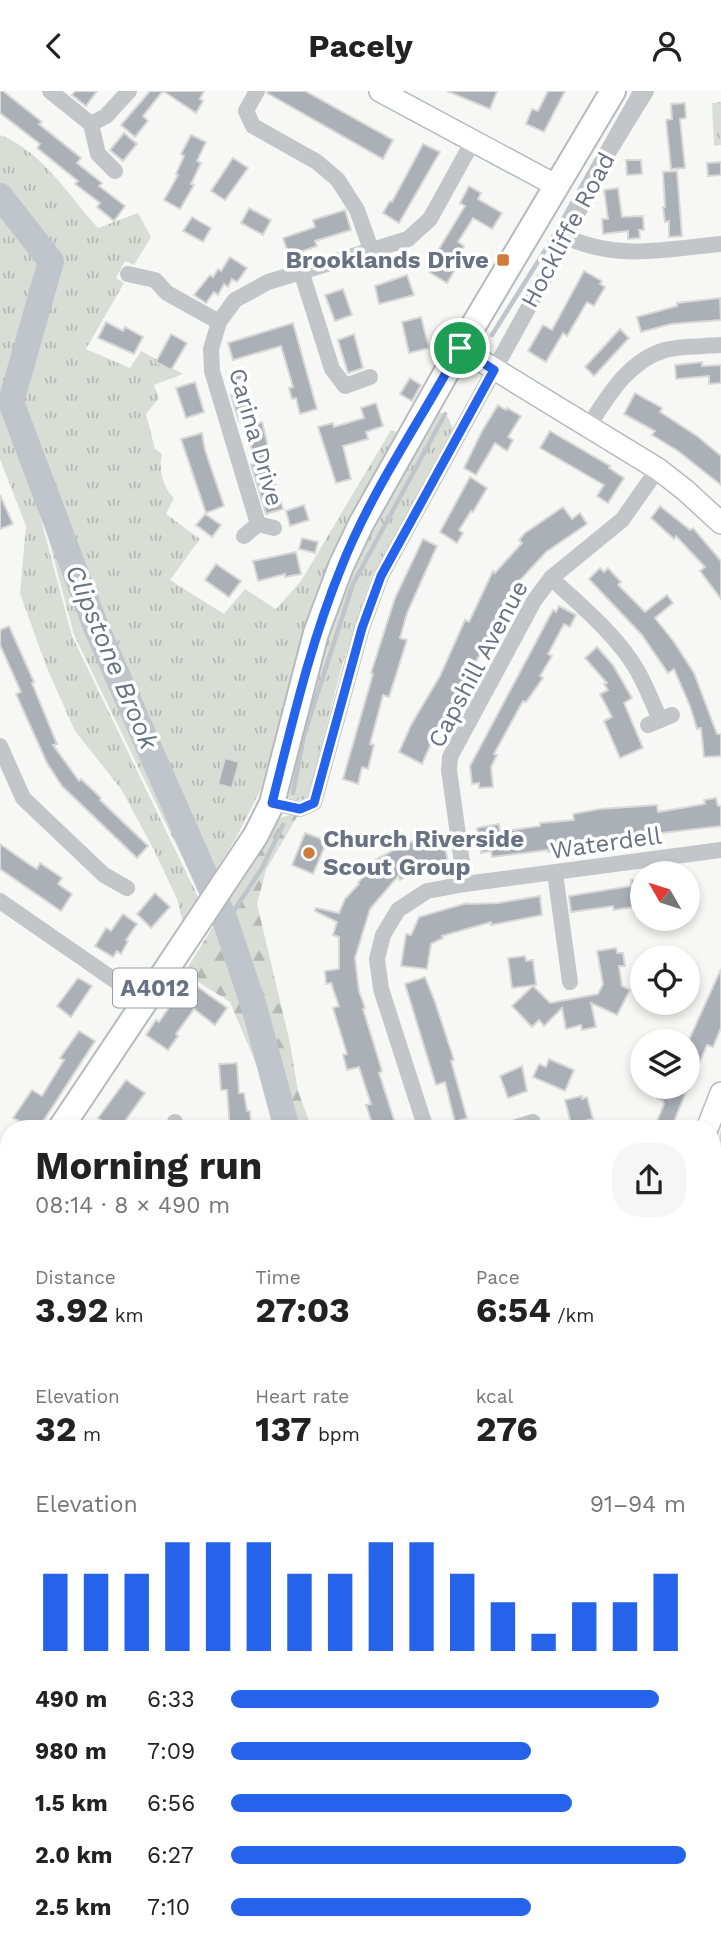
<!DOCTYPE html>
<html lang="en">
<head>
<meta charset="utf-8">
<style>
  :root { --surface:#fff; --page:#f6f6f6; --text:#222; --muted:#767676; --accent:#2563eb }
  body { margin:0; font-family:"Work Sans",sans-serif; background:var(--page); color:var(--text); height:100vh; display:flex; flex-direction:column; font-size:26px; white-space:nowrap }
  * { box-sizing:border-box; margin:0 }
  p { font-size:23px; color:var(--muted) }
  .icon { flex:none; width:38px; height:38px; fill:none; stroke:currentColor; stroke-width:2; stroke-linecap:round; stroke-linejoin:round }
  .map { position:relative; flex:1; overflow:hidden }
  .drawer { position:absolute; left:0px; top:1029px; width:721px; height:831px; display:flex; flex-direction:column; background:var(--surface); border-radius:28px 28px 0 0; box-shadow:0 4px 10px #0003 }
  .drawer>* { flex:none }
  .needle { width:46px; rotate:309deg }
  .tools { position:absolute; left:630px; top:770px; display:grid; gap:14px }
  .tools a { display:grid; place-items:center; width:70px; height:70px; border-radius:50%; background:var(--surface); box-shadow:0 4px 10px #0003; font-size:35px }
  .pin { position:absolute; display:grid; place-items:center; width:60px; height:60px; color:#fff; margin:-30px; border:4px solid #fff; border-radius:50%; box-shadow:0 2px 7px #0007 }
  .round { display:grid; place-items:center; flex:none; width:74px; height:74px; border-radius:28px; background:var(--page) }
  .head { display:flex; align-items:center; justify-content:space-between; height:119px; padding:0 35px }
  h1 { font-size:38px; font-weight:700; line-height:52px }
  .figures { display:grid; grid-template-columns:repeat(3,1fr); gap:10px; height:119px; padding:7px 35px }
  .figures div { display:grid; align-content:center }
  .figures b { font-size:35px; font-weight:700 }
  .figures small { font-size:19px; font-weight:400 }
  .figures p { font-size:19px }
  .chart { height:196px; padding:14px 35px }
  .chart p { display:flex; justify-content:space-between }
  .chart svg { width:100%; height:126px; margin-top:7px; stroke:var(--accent); stroke-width:6 }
  ul { padding:0 35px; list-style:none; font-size:23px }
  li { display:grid; grid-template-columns:112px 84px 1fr; align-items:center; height:52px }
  li i { height:18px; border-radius:9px; background:var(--accent) }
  header { display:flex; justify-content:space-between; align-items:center; height:91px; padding:0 35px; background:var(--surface); font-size:32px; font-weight:700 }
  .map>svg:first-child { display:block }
  .grass { fill:url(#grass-tufts) }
  .forest { fill:url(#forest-firs) }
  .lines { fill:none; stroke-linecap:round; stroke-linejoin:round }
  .stream { stroke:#bfc5cb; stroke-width:4.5 }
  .river { stroke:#bfc5cb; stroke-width:26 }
  .building { fill:#abafb6; stroke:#d8d9d7; stroke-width:2 }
  .secondary-casing { stroke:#b6b9be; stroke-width:24 }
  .primary-casing { stroke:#b7b9bd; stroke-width:28 }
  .street { stroke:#c3c6c9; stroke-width:16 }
  .secondary { stroke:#fff; stroke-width:21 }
  .primary { stroke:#fff; stroke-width:24 }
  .route-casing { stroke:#fff; stroke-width:14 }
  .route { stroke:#2563eb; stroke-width:9 }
  .poi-dot { fill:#d17b3b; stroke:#fff; stroke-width:2.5 }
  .labels { text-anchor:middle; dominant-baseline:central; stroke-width:7; stroke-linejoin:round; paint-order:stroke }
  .shield { fill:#fff; stroke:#969ca8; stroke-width:2 }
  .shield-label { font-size:23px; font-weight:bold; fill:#697282 }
  .street-label { font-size:24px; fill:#697282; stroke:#fff }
  .poi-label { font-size:24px; font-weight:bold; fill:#697282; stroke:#fff; text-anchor:end }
  .water-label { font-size:26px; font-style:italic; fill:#65737e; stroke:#fff }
</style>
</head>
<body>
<header><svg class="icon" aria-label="back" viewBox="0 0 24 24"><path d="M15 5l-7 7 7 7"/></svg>Pacely<svg class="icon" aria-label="person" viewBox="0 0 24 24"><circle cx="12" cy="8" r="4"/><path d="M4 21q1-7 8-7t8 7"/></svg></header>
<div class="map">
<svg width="721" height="1860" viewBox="0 0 721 1860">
  <defs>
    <pattern id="grass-tufts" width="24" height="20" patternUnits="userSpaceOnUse" patternTransform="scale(1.75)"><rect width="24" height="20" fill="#d8ded6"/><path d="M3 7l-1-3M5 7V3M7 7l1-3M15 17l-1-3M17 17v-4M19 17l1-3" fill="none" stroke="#b3b8b3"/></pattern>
    <pattern id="forest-firs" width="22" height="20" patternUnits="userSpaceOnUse" patternTransform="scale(1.75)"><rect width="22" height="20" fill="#d8ded6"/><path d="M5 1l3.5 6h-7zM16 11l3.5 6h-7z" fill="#b3b8b3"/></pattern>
  </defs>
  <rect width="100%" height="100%" fill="#f7f7f5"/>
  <!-- grass -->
  <g class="grass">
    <polygon points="721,11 721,54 714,55 712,12"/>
    <path d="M0,44C42,60 69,105 98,137L138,122L151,146L134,174L125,170L116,187L124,192L86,258L130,277L141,260L183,283L154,294L159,307L146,323L155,358L162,363C158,377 163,397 174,407L166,423L200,448L170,489L224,523L245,498L276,518L301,490L391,339L397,341L342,444L314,507L261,698L235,749L200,803L74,544L12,311L52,169L0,104Z"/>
    <polygon points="0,107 50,170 10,312 72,545 199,808 183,832 177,808 154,759 121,698 75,640 46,575 20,502 26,435 0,368"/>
    <path d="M438,320L448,326L453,337L371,487L341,578L310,699L306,708L297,709L285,706C301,633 323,556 351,486C375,428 407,374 438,320Z"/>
    <polygon points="721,1039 721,1129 712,1122 712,1075"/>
  </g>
  <!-- forest -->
  <polygon class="forest" points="292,723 298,724 266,779 257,813 290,952 298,1000 312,1038 276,1038 257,975 230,911 184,882 208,844 275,729"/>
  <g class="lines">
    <!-- stream -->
    <g class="stream">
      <polyline points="492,244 549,153 635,0"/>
      <polyline points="293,702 304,644 353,493 445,323"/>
      <polyline points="226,832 262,777 283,734"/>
    </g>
    <!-- river -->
    <g class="river">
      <polyline points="0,105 51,170 11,311 96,536 226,832 255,919 287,1038"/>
      <polyline points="189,1852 190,1860"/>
    </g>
  </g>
  <!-- building -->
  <g class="building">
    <polygon points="0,0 3,0 42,31 39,33 81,67 77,72 102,92 99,95 125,115 114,130 97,116 100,112 75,93 78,90 37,57 40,53 0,22"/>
    <polygon points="75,0 97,0 86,15 72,4"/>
    <polygon points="150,0 204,0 200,8 203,10 196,22 163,0 143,25 148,30 135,46 121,34"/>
    <polygon points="267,0 305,0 393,49 383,68 267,2"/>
    <polygon points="447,0 497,0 490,18"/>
    <polygon points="548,0 565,0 544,41 526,33 532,18 538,20"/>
    <polygon points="685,12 686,27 680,28 685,77 671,78 666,29 672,28 671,13"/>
    <polygon points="124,42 137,53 123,70 110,59"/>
    <polygon points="191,44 206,51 197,70 201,72 191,93 194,94 180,118 164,109 178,84 176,83 184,65 181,63"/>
    <polygon points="423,53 440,61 399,132 383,122 390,110 392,111"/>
    <polygon points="233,67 248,77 225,109 211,100"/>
    <polygon points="626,69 641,69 642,83 627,84"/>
    <polygon points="721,71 721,84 708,85 707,72"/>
    <polygon points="677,80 682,145 669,146 669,130 665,131 663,116 665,116 663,81"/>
    <polygon points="469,95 481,102 478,108 502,122 492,138 473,127 458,151 464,155 452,175 456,177 447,192 429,181 437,168 434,166 465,115 460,112"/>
    <polygon points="618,97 622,126 643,125 644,139 639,139 640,147 628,148 628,140 603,143 602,128 608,128 604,99"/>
    <polygon points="249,117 271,129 263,144 241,132"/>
    <polygon points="345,119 351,139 315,150 317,155 289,165 283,147 315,136 313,129"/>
    <polygon points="192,126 211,137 203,151 183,140"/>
    <polygon points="230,166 247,177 237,191 232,188 228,196 224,193 218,204 214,201 206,212 194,204 210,184 213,186 218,178 221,180"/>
    <polygon points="584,180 602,190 600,193 605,196 594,215 587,211 567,245 563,242 546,271 528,260 543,234 552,239"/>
    <polygon points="407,184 414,204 379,213 375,195"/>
    <polygon points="343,198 352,224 335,230 325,204"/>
    <polygon points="720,207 721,229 671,233 641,241 637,226 677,215 677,212"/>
    <polygon points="421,226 429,257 409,262 402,231"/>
    <polygon points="106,231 123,240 125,236 143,246 134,263 98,247"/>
    <polygon points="293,232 317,318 300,323 296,307 292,308 289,297 293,296 281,255 233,269 228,252"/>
    <polygon points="620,238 629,247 594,285 585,276"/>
    <polygon points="171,243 187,252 171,279 156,271"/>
    <polygon points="354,243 363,277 348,282 338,249"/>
    <polygon points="702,271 702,275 721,274 721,292 709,293 709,285 676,288 675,274"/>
    <polygon points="242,281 258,332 262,331 269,359 265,360 283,418 266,423 251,374 255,372 244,328 239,330 231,304 236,302 230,284"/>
    <polygon points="410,287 421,294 412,310 400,303"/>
    <polygon points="195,291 204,321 186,327 176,297"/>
    <polygon points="635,302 662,317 660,321 697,345 721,365 721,394 678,360 652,344 655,340 624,323"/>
    <polygon points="376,312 383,335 366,341 368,348 343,355 351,388 336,392 318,336 333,332 334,336 364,327 361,317"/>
    <polygon points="498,314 506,319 507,317 521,325 508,346 513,349 507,360 495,352 476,384 464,377 482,340"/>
    <polygon points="550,340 610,375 609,377 624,387 608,412 597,405 604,394 540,357"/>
    <polygon points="202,342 205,359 224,415 206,422 181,348"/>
    <polygon points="470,386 487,397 473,421 471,420 459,439 463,442 457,452 440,441"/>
    <polygon points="0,404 13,433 0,438"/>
    <polygon points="304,414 309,429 290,435 286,420"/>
    <polygon points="660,415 690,439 693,437 721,470 721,508 700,480 705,476 676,445 674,448 651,427"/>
    <polygon points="563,416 572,428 580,422 587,433 546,461 521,488 444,629 442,628 422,673 399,661 411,634 440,585 465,529 469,531 493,480 495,482 522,452 519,449 525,442"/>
    <polygon points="205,423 221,434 212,446 196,434"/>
    <polygon points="302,447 318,451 315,462 299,458"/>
    <polygon points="423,448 437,455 407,522 400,547 407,549 389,606 383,604 370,653 374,654 368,678 362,676 358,693 343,688 373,583 371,582 395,507"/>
    <polygon points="296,461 301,483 285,486 285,483 258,490 253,470"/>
    <polygon points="216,473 241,490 229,506 205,489"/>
    <polygon points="600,477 604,481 608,477 621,491 618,494 645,521 667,504 673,512 655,527 674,551 694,582 717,643 721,643 721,665 704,666 701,637 697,638 690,615 674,578 668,582 642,544 589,488"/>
    <polygon points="559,515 576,524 570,536 564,533 548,563 552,565 540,585 543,587 526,611 523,610 494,663 497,664 491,676 493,696 479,697 479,692 472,693 470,675 553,519 556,521"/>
    <polygon points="9,535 34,591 32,592 57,653 53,654 79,690 81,688 101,707 100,709 148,755 137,767 62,695 47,672 16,603 21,601 0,554 0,539"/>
    <polygon points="597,556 613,574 632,607 624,612 643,657 620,667 604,630 612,626 600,603 608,599 604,593 607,592 585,567"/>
    <polygon points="225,667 239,671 232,697 218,693"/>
    <polygon points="716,707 718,715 721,715 721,735 568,753 563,755 564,760 548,761 548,759 492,766 491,760 481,762 477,737 499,733 500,741 540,735 540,732 574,729 573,723 600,718 657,714 658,721 705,713 704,709"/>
    <polygon points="305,742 327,750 313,783 292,774"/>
    <polygon points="441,742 448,770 423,777 400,789 398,785 370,818 355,867 359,900 365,917 363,918 382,980 379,982 397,1038 374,1038 366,1014 371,1013 359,976 347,979 343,964 347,963 333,917 339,915 331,892 326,893 325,880 339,878 339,846 333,844 337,831 315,820 316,817 339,822 345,808 359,793 358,792 371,775 369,772 407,752"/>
    <polygon points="0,753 30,774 37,778 40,772 62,787 58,793 72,803 61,820 0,778"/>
    <polygon points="642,787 642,821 635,822 634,816 614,819 613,815 571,821 569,805 631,795 631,789"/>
    <polygon points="155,802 170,816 151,837 137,823"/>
    <polygon points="540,805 542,824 491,834 491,831 442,845 443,847 431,853 427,878 401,875 406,843 411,844 419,826 467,812 467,813 498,812"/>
    <polygon points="123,823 137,833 126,849 128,850 121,863 117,860 113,866 95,855 106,837 111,840"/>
    <polygon points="616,857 617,862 623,862 625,875 619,875 622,895 630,899 617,924 591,912 596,936 582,939 581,934 566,938 562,917 544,935 539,929 532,936 512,915 533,895 550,912 598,903 603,893 597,860"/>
    <polygon points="525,865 526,870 533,869 536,894 512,897 508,867"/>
    <polygon points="721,878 721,937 713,956 707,954 688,999 688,951"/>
    <polygon points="425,886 435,911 454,969 451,970 467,1027 455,1031 445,991 436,994 405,893"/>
    <polygon points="78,887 92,895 71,926 57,915"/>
    <polygon points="188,889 227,917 215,934 194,918 176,943 178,945 168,959 146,944 156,929 159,931"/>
    <polygon points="79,940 95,950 38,1038 12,1038 21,1031 13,1027 32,999 42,1005 64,969 60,967"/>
    <polygon points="549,968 574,979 565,1000 533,986 539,973 546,976"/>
    <polygon points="237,972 239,1002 244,1002 247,1020 250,1020 251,1038 230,1038 227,999 221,999 219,973"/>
    <polygon points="522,975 527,1000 508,1007 500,985"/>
    <polygon points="126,989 145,1002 125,1030 136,1038 114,1038 98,1027"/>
    <polygon points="661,996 688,996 671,1038 654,1038 664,1013 663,1010 657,1007"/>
    <polygon points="582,1005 582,1008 587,1006 593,1028 571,1033 565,1009"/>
  </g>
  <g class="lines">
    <defs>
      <g id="secondary">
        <polyline points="380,0 557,95"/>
        <polyline points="460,257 658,378 685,399 721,432"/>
        <polyline points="707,1038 721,1002"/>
        <polyline points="0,1725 9,1726"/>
        <polyline points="712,1849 721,1850"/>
      </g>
      <g id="primary">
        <polyline points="60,1038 256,744 272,712 316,542 341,475 361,433 460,257 613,0"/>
        <polyline points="0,1125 9,1112"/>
      </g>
    </defs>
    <!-- secondary casing -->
    <use href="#secondary" class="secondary-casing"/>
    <!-- primary casing -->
    <use href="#primary" class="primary-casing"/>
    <!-- street -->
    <g class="street">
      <polyline points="50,0 91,33 106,25 129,0"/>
      <polyline points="257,0 246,20 253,35 317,71 338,89 357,119 372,161"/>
      <polyline points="91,33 98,63 115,80"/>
      <path d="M566,146C619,170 665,158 721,153"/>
      <polyline points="128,183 155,189 167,202 219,231"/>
      <polyline points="302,183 332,278 345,295 370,286"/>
      <path d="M588,336C608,305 628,270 665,259C682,254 704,256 721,254"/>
      <polyline points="258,433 212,280 211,258 219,231 235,209 268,191 408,148 430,128 473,50"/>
      <polyline points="244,445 258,433 274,437"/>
      <path d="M551,487C581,515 616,543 637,579C646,595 653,612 660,629"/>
      <polyline points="648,634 672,624"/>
      <polyline points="0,655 23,707 104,784 127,797"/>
      <polyline points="272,712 300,718 314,712 362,537 381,485 548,181 608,62 646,0"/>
      <polyline points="555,782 570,891"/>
      <polyline points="465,793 449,679 450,666 534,510 551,487 622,429 658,378"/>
      <polyline points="0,810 146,911"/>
      <polyline points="175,1031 177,1038"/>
      <polyline points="426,1038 381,898 377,868 383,844 398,819 427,800 465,793 721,759"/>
      <polyline points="510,1038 533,1031"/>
      <polyline points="0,1091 9,1092"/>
      <polyline points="712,1259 721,1263"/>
      <polyline points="0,1399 9,1399"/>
      <polyline points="712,1533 721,1538"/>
      <polyline points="0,1572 9,1572"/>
      <polyline points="287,1852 288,1860"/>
      <polyline points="87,1860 95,1852"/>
    </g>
    <!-- secondary -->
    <use href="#secondary" class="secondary"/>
    <!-- primary -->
    <use href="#primary" class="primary"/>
  </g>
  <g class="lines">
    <defs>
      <path id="route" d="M460,257L494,279L381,485L362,537L314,712L300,718L272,712C292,633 310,553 341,477C371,400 421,329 460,257Z"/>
    </defs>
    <!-- route casing -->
    <use href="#route" class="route-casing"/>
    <!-- route -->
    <use href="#route" class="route"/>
  </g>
  <!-- markers -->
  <g class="poi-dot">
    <rect x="496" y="162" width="14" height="14" rx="3.5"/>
    <circle cx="309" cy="762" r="7"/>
  </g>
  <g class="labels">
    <!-- shield labels -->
    <rect class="shield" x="113" y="877.5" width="84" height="39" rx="5"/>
    <g class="shield-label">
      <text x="155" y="897">A4012</text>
    </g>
    <!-- street labels -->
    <g class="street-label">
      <text transform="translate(568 139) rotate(-62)">Hockliffe Road</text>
      <text transform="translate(256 346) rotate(74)">Carina Drive</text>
      <text transform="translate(478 573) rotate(-62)">Capshill Avenue</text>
      <text transform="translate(606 752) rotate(-8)">Waterdell</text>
    </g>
    <!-- poi labels -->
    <g class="poi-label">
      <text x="489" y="169">Brooklands Drive</text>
      <text x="323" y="748" text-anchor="start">Church Riverside<tspan x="323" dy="28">Scout Group</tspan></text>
    </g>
    <!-- water labels -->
    <g class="water-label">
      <text transform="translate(112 566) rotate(67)">Clipstone Brook</text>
    </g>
  </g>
</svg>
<div class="tools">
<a><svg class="needle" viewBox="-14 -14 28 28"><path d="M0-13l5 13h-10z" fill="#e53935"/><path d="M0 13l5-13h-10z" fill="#767676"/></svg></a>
<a><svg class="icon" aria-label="locate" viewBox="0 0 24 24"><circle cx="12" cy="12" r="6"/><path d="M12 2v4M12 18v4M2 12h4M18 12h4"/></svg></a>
<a><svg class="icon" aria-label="layers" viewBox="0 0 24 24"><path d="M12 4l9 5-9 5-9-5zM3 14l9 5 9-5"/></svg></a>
</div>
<div class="pin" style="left:460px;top:257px;background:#1e9e55"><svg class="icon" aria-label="arrive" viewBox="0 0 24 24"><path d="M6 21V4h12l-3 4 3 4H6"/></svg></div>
<section class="drawer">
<div class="head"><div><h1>Morning run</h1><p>08:14 · 8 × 490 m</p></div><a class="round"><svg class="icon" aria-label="share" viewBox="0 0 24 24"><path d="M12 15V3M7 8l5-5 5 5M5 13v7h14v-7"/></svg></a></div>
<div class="figures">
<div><p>Distance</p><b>3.92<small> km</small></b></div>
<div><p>Time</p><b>27:03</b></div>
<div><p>Pace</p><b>6:54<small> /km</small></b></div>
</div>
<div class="figures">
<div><p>Elevation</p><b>32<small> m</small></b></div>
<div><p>Heart rate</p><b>137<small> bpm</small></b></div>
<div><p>kcal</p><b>276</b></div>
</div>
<div class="chart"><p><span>Elevation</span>91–94 m</p>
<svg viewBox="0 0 160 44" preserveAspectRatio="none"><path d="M5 44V17M15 44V17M25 44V17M35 44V6M45 44V6M55 44V6M65 44V17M75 44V17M85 44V6M95 44V6M105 44V17M115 44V27M125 44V38M135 44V27M145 44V27M155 44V17"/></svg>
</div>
<ul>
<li><b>490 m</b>6:33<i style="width:94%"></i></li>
<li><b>980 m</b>7:09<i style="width:66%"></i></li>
<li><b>1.5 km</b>6:56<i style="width:75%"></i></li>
<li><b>2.0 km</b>6:27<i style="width:100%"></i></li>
<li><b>2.5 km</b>7:10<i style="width:66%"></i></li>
</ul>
</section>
</div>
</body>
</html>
